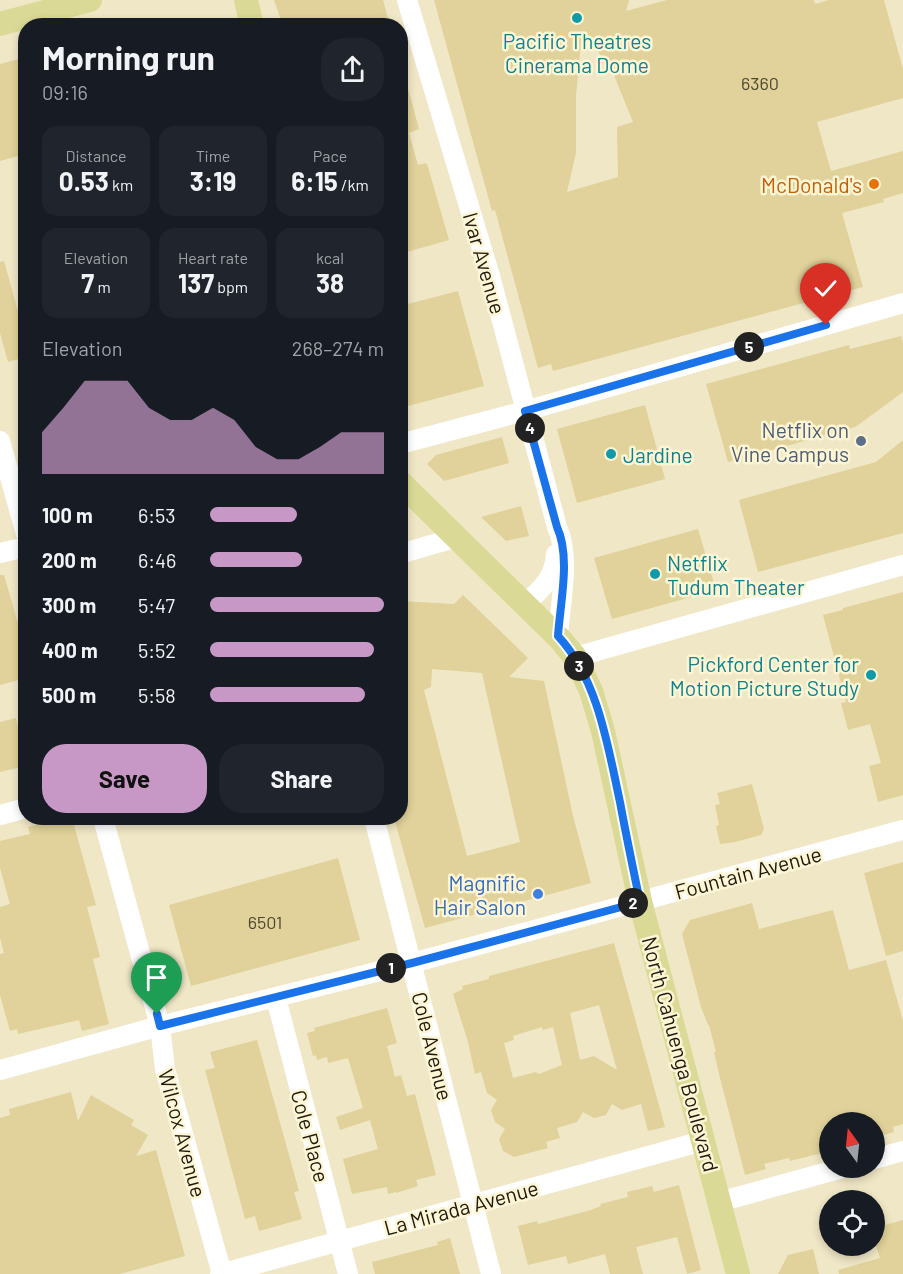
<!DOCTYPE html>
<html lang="en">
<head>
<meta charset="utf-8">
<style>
  :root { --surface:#171b24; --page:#20242c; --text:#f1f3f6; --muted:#9ea1a6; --accent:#c798c6 }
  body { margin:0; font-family:Barlow,sans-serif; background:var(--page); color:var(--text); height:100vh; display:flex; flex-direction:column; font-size:22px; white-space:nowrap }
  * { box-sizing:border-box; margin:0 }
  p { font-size:20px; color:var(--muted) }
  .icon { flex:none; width:33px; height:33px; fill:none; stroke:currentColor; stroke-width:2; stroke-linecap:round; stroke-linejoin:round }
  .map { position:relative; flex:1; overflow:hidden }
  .panel { position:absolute; left:18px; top:18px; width:390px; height:807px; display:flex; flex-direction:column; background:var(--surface); border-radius:24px; box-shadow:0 3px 9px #0003 }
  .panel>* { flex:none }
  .needle { width:39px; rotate:345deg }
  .buttons { position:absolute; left:819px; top:1112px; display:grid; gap:12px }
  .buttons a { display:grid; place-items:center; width:66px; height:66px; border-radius:50%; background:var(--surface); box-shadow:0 3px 9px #0003; font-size:30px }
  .pin { position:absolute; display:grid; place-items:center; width:51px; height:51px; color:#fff; margin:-62px -26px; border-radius:50% 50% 50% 0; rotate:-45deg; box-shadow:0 0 6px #0007 }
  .pin .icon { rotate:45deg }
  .km { position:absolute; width:30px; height:30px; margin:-15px; border-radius:50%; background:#222; color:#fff; font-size:16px; line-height:30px; text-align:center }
  .round { display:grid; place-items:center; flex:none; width:63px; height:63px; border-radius:24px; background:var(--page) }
  .overview { display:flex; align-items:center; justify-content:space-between; height:102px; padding:0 24px }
  h1 { font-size:33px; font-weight:700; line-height:45px }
  .metrics { display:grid; grid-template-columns:repeat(3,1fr); gap:9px; height:102px; padding:6px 24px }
  .metrics div { display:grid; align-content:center; border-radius:15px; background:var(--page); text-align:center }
  .metrics b { font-size:26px; font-weight:700 }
  .metrics small { font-size:16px; font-weight:400 }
  .metrics p { font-size:16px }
  .chart { height:168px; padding:12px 24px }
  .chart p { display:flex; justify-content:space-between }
  .chart svg { width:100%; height:108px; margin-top:6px; fill:var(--accent); opacity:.7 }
  .action { display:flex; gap:12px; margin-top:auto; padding:12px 24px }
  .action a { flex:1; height:69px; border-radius:24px; background:var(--accent); color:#111; font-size:24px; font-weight:700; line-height:69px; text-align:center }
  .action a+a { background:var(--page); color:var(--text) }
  ul { padding:0 24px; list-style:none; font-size:20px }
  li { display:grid; grid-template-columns:96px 72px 1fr; align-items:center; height:45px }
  li i { height:15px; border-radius:8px; background:var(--accent) }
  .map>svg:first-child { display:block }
  .building { fill:#e0d29a; fill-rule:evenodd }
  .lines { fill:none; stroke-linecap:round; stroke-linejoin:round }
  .minor { stroke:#fff; stroke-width:20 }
  .major { stroke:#dada96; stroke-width:24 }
  .route-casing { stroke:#fff; stroke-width:12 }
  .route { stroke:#1a73e8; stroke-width:8 }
  .culture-dot { fill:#0f9aa8; stroke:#fdf5d3; stroke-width:2 }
  .food-dot { fill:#e8710a; stroke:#fdf5d3; stroke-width:2 }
  .service-dot { fill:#5c6f8a; stroke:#fdf5d3; stroke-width:2 }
  .shop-dot { fill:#3f7fe0; stroke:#fdf5d3; stroke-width:2 }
  .labels { text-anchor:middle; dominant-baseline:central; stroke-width:5; stroke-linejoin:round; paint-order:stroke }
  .number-label { font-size:18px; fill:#4e4831 }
  .culture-label { font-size:21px; fill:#0d838f; stroke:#fdf5d3; text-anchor:start }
  .food-label { font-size:21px; fill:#c56008; stroke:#fdf5d3; text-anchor:end }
  .street-label { font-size:21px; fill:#1d1a0e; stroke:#fdf5d3 }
  .service-label { font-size:21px; fill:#4e5e75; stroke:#fdf5d3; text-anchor:end }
  .shop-label { font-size:21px; fill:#366cbe; stroke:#fdf5d3; text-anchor:end }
</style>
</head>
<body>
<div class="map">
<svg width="903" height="1274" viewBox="0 0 903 1274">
  <rect width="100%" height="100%" fill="#f0e7c6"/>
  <!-- building -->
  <g class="building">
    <polygon points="274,0 383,0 390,26 283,26"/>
    <path d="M434,0H629L626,11L667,0H814L815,4L829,0H884L903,69V98L817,122L831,171L903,151V193L883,199L884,202L842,213L863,287L553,371L551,364L538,368L495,210L492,211ZM582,30L604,60L607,58L633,122L617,127L618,177L567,192L576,153V96Z"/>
    <polygon points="26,57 26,154 0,161 0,64"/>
    <polygon points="405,77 419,129 409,133 418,165 426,163 428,167 449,240 400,254 400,78"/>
    <polygon points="4,261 26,340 26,357 8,362 0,333 0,262"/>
    <polygon points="458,291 484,386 400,408 400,306"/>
    <polygon points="901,336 903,343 903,392 865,420 855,427 728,462 706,384 849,345 850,349"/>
    <polygon points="645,405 665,479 577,503 557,429"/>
    <polygon points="502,437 509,463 444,481 427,464 436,455"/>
    <polygon points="903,440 903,533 758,572 739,500 876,462"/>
    <polygon points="521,506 529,536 506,541 481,517"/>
    <polygon points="698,529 716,590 612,619 594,558"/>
    <polygon points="0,575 4,575 26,651 26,678 0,685"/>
    <polygon points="903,592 903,795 878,802 869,766 881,763 870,724 848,730 841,703 846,702 823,615 843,610 843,608"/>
    <path d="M463,595L528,658L509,677L544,681L573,816L591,883L425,928L394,818H400V601L454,604ZM432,669L482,673L520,842L467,856L424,690L431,687Z"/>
    <polygon points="16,718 20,736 26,735 26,766 0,772 0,722"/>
    <polygon points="752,784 764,829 761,835 735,842 720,844 716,826 719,825 715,805 720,804 717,793"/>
    <polygon points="62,818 72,818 96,905 87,907 100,957 93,959 109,1024 82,1031 79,1020 18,1034 17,1029 10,1031 0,995 0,954 4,953 0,938 0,907 10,904 0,868 0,841 30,834 28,827"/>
    <polygon points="338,858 360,940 191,986 169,905"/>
    <polygon points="903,862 903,951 886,956 864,873"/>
    <polygon points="752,903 759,929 833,910 849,970 886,960 903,1021 903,1124 893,1127 894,1132 874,1138 874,1122 830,1122 830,1151 790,1161 789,1158 764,1164 766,1169 745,1175 719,1074 714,1052 716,1052 709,1025 708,1025 701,1007 682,934 690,920"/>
    <path d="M614,943L665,1127L648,1131L641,1104L622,1110L612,1104L606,1115L594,1118L583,1112L577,1122L557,1128L560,1138L546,1142L548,1148L514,1157L503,1151L499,1139L505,1129L495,1122L491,1110L497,1100L487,1093L481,1072L475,1074L468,1042L453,994L463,989L462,986L489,979V976ZM599,1005L617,1070L594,1056L580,1060L570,1013ZM542,1027L543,1030L553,1027L562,1065L539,1074L536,1072L513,1078L504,1043L514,1040L513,1036Z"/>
    <polygon points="387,1008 397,1043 387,1046 395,1077 401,1075 407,1096 415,1094 436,1175 416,1180 418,1186 396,1193 396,1192 388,1194 387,1187 352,1194 343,1159 378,1149 370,1120 340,1130 336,1117 363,1108 348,1058 328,1063 327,1057 317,1060 316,1055 313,1056 307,1033 315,1031 314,1028"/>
    <polygon points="257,1040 299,1191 294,1192 302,1219 259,1231 255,1216 245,1219 205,1070 215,1068 210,1052"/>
    <polygon points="71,1092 78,1121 91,1095 134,1120 131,1125 148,1135 136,1156 156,1150 185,1256 120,1274 0,1274 0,1118 10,1115 9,1109"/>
    <polygon points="679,1185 701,1270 687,1274 677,1237 636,1247 643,1274 610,1274 605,1254 568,1264 566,1256 528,1265 518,1226 537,1221 538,1224 591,1210 601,1206 600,1204 628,1197 627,1192 652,1186 654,1192"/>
    <polygon points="903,1220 903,1274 839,1274 838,1270 880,1258 874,1239 874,1228"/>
    <polygon points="450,1238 460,1274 375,1274 372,1262 438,1245 437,1242"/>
    <polygon points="813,1249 819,1274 778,1274 788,1255"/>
  </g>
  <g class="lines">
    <!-- minor -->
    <g class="minor">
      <path d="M407,0L490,276L557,527C571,557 560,604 558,636"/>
      <polyline points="0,441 26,534"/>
      <polyline points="400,444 525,411 903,303"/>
      <polyline points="0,553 26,547"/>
      <polyline points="400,554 458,537"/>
      <path d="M525,604C541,590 555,577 556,554"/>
      <polyline points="575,657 903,565"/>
      <polyline points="0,815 26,808"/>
      <polyline points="103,818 160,1026 165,1069 222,1274"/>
      <polyline points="374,818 491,1274"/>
      <polyline points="276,998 348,1274"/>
      <polyline points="0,1070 160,1026 412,963 903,830"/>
      <polyline points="874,1159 903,1151"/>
      <polyline points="719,1202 846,1167"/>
      <polyline points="220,1274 703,1141"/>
    </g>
    <!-- major -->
    <g class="major">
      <polyline points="246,0 252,26"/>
      <polyline points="0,24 90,0"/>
      <polyline points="400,482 560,639 575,657 591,691 603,731 640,901 738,1274"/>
    </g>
  </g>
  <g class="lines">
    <defs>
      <path id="route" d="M157,1014L160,1026L412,963L640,902C633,868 626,835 620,802C608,747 598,679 558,636C560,604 571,557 557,527L525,411L826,325"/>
    </defs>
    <!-- route casing -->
    <use href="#route" class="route-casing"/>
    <!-- route -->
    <use href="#route" class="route"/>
  </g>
  <!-- markers -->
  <g class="culture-dot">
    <circle cx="577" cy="18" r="6"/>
    <circle cx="611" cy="454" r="6"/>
    <circle cx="655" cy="574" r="6"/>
    <circle cx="871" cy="675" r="6"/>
  </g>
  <circle class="food-dot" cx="874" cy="184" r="6"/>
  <circle class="service-dot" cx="861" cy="441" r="6"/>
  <circle class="shop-dot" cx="538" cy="894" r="6"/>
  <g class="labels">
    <!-- number labels -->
    <g class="number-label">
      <text x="760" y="83">6360</text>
      <text x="265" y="922">6501</text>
    </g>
    <!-- culture labels -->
    <g class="culture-label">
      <text x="577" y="40" text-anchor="middle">Pacific Theatres<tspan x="577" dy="24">Cinerama Dome</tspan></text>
      <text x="623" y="454">Jardine</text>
      <text x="667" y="562">Netflix<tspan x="667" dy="24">Tudum Theater</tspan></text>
      <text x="859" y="663" text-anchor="end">Pickford Center for<tspan x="859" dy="24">Motion Picture Study</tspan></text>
    </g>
    <!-- food labels -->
    <g class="food-label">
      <text x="862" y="184">McDonald's</text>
    </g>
    <!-- street labels -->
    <g class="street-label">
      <text transform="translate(485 263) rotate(74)">Ivar Avenue</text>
      <text transform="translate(748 872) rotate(-15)">Fountain Avenue</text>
      <text transform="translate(433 1046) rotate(76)">Cole Avenue</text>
      <text transform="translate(681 1054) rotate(75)">North Cahuenga Boulevard</text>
      <text transform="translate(183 1133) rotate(75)">Wilcox Avenue</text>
      <text transform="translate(311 1136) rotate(75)">Cole Place</text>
      <text transform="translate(461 1207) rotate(-15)">La Mirada Avenue</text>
    </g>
    <!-- service labels -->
    <g class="service-label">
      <text x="849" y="429">Netflix on<tspan x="849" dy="24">Vine Campus</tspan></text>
    </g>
    <!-- shop labels -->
    <g class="shop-label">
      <text x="526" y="882">Magnific<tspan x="526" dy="24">Hair Salon</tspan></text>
    </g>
  </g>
</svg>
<div class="buttons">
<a><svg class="needle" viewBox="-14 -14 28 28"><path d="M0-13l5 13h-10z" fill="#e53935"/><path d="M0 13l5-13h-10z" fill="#9ea1a6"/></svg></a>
<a><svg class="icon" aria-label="locate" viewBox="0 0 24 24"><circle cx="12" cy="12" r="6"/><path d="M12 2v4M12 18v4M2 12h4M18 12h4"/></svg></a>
</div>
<div class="pin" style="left:157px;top:1014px;background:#1e9e55"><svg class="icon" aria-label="arrive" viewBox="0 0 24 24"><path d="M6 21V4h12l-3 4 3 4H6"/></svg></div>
<div class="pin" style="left:826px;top:325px;background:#d93025"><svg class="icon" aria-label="check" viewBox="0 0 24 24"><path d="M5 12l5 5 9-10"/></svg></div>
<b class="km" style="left:391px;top:968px">1</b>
<b class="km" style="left:633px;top:903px">2</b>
<b class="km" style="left:579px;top:666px">3</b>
<b class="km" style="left:530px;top:428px">4</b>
<b class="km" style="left:749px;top:347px">5</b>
<section class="panel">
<div class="overview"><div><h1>Morning run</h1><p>09:16</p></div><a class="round"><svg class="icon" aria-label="share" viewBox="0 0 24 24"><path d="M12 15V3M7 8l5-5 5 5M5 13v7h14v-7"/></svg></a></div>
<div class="metrics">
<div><p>Distance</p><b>0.53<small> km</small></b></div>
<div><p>Time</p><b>3:19</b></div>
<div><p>Pace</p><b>6:15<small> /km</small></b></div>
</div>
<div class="metrics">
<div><p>Elevation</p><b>7<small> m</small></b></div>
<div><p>Heart rate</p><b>137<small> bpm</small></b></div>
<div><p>kcal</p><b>38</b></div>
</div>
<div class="chart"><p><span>Elevation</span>268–274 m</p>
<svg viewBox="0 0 160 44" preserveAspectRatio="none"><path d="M0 44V27L10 17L20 6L30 6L40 6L50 17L60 22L70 22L80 17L90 22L100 33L110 38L120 38L130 33L140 27L150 27L160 27V44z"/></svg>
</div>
<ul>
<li><b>100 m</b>6:53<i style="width:50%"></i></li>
<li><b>200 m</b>6:46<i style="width:53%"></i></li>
<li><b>300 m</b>5:47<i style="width:100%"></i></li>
<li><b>400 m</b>5:52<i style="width:94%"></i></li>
<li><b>500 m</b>5:58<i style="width:89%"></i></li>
</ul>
<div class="action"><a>Save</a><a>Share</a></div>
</section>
</div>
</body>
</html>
